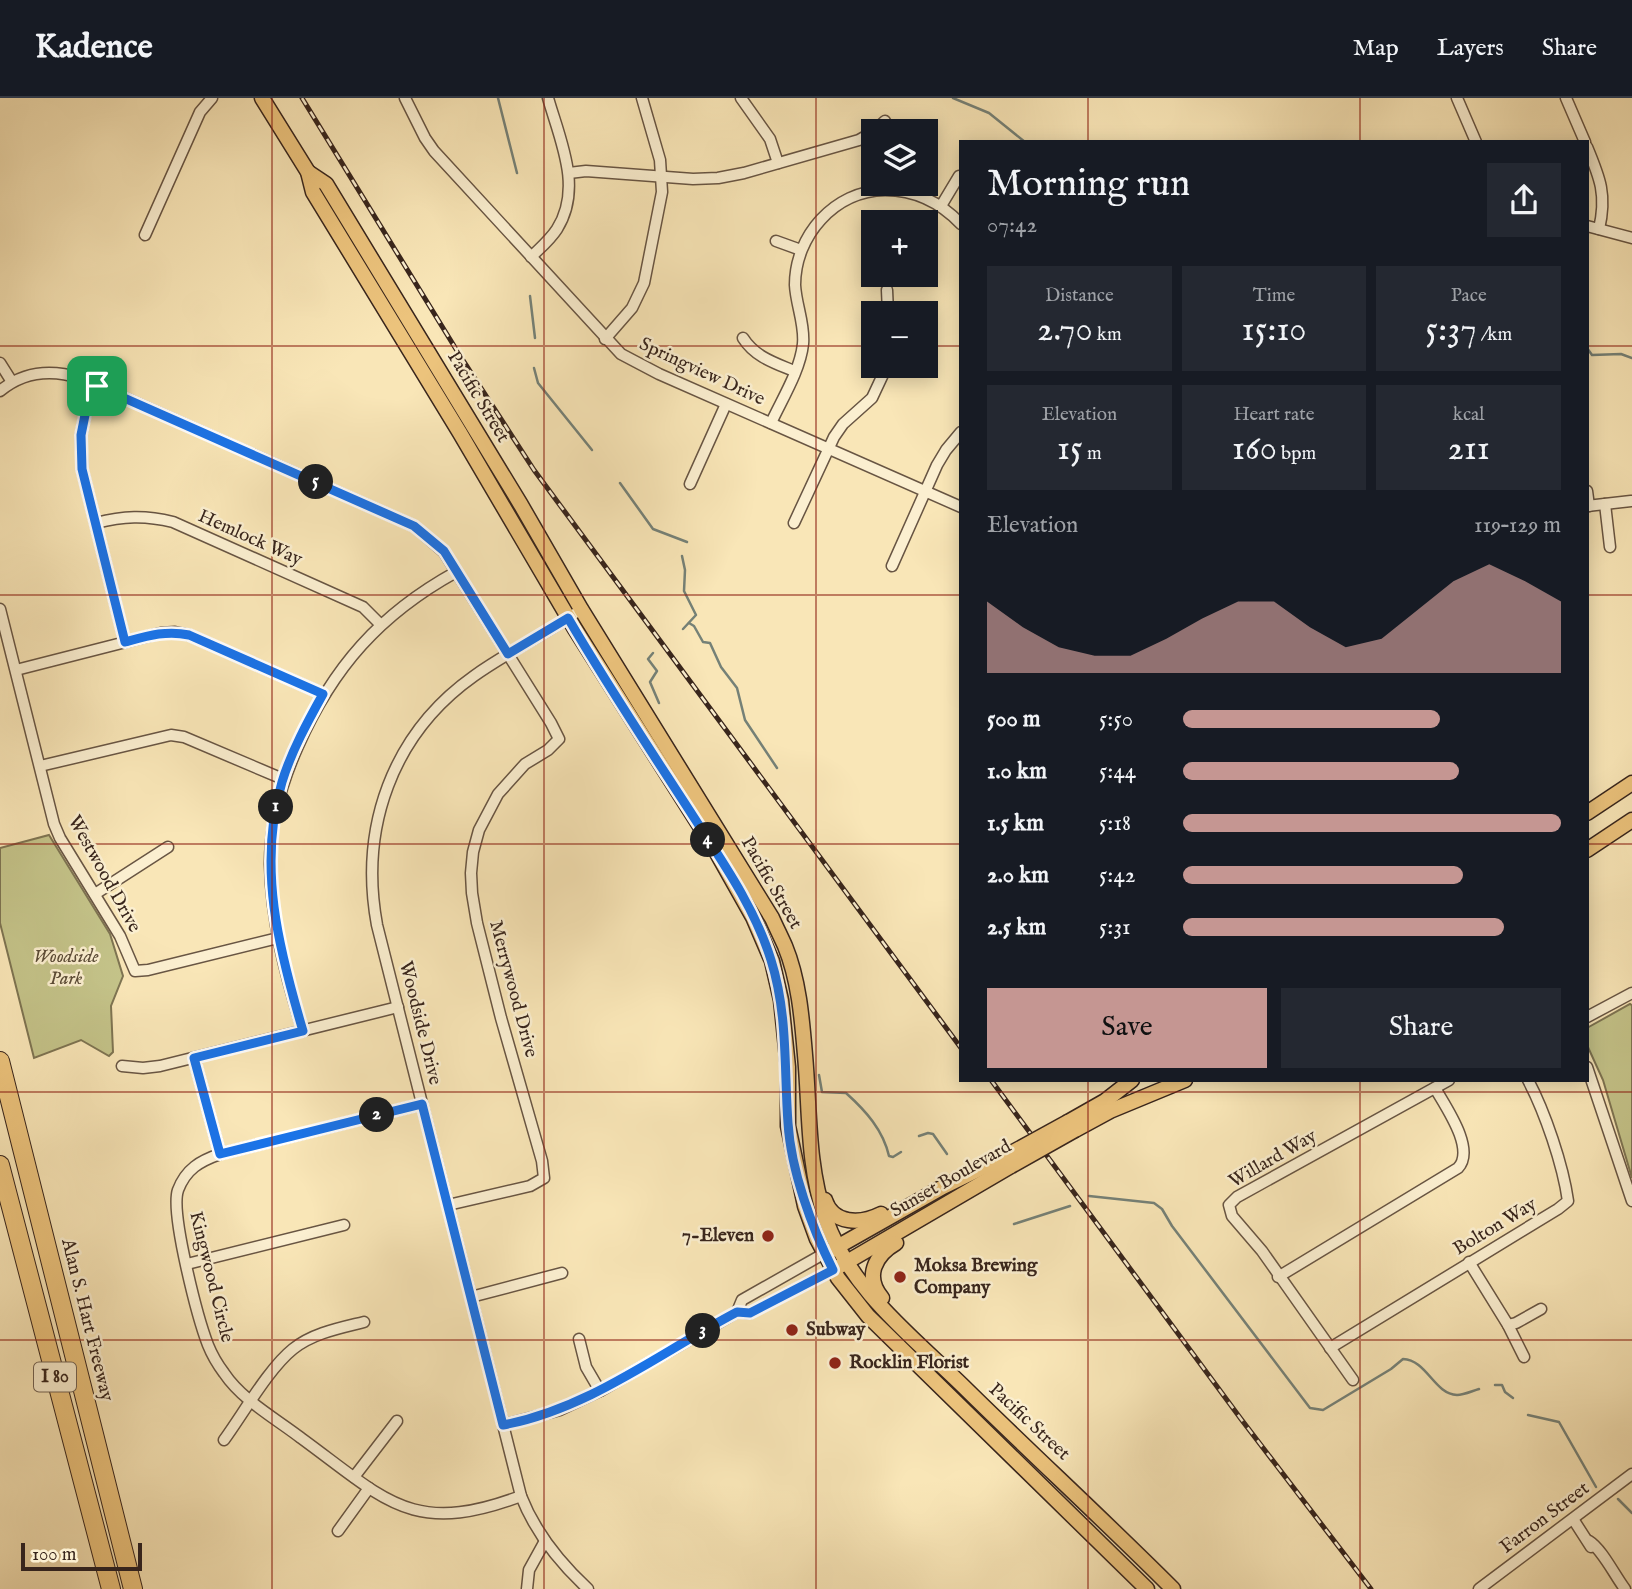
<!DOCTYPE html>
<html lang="en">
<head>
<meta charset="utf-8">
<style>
  :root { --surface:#171b24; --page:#242831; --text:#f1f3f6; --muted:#9ea1a6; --line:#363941; --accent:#c59692 }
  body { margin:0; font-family:"IM FELL English",serif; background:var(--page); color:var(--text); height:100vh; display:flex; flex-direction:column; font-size:26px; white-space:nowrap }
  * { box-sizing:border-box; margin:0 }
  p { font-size:23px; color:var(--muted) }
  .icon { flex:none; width:38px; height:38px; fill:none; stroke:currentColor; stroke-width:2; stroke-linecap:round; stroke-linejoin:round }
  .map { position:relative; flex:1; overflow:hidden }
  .sheet { position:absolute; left:959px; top:42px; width:630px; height:942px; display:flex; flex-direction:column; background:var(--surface); border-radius:0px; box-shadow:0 4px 18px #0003 }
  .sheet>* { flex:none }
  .controls { position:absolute; left:861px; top:21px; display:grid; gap:14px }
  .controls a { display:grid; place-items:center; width:77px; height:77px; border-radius:0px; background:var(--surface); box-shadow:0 4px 18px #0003; font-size:35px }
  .scale { position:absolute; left:21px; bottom:18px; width:121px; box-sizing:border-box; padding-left:7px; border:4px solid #38251c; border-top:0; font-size:19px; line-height:24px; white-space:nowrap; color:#38251c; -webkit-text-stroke:5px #fbefd0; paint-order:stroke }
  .pin { position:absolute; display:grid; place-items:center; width:60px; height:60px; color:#fff; margin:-30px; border-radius:14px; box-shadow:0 4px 10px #0006 }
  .km { position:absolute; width:35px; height:35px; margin:-18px; border-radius:50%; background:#222; color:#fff; font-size:19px; line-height:35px; text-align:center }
  .round { display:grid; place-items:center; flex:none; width:74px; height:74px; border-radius:0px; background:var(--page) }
  .summary { display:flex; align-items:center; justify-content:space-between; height:119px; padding:0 28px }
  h1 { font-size:38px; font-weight:600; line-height:52px }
  .figures { display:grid; grid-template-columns:repeat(3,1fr); gap:10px; height:119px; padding:7px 28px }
  .figures div { display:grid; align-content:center; border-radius:0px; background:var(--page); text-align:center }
  .figures b { font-size:35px; font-weight:600 }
  .figures small { font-size:19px; font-weight:400 }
  .figures p { font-size:19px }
  .chart { height:196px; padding:14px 28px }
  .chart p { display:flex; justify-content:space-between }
  .chart svg { width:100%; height:126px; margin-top:7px; fill:var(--accent); opacity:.7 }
  .cta { display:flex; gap:14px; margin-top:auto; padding:14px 28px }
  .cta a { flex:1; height:80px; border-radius:0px; background:var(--accent); color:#111; font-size:28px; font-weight:600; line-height:80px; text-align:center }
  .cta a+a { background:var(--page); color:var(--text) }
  ul { padding:0 28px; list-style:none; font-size:23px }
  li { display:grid; grid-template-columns:112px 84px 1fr; align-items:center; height:52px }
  li i { height:18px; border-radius:9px; background:var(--accent) }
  header { display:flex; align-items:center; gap:42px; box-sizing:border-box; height:98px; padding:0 35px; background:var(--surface); border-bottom:2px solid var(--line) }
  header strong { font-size:33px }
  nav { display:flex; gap:38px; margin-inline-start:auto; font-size:24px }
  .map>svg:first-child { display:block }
  .green { fill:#c4c389; stroke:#7e7452; stroke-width:2 }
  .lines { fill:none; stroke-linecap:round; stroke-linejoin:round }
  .stream { stroke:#758177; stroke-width:2.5 }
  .minor-casing { stroke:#685543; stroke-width:13 }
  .major-casing { stroke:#38251c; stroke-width:17 }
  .highway-casing { stroke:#38251c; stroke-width:20 }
  .minor { stroke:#fbefd0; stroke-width:10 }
  .major { stroke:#ecc37c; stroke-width:14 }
  .highway { stroke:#ecc37c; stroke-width:18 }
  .rail-casing { stroke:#38251c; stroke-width:5 }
  .rail { stroke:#fbefd0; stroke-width:2.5; stroke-dasharray:8; stroke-linecap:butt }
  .major-bridge-casing { stroke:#38251c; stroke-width:17; stroke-linecap:butt }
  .major-bridge { stroke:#ecc37c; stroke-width:14 }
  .route-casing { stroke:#fff; stroke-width:14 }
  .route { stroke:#1a73e8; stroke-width:9 }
  .grid { fill:none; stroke:#8f2418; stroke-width:2; stroke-opacity:0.55 }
  .poi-dot { fill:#8f2418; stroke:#fbefd0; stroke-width:2.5 }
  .labels { text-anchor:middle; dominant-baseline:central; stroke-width:5; stroke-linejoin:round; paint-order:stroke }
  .shield { fill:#fbefd0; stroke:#726252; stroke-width:2 }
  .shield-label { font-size:18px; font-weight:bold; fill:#38251c }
  .street-label { font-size:19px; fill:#38251c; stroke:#fbefd0 }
  .park-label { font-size:19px; font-style:italic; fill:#5b4c37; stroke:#fbefd0 }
  .poi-label { font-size:19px; font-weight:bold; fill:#38251c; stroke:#fbefd0; text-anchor:start }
</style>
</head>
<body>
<header>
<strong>Kadence</strong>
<nav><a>Map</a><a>Layers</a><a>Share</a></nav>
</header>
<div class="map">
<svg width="1632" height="1491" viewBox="0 0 1632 1491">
  <rect width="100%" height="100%" fill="#f9e6b7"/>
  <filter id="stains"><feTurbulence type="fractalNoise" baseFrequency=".00286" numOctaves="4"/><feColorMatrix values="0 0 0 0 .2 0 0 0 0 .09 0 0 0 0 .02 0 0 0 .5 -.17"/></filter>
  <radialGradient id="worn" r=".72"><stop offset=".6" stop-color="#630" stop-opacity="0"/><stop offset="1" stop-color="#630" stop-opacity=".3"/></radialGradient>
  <!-- green -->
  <g class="green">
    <polygon points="49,737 110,836 123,878 111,908 113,954 109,958 81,942 34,960 0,825 0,750"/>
    <polygon points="1630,906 1632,907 1632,1080 1603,982 1587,947 1587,930"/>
  </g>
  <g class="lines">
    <!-- stream -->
    <g class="stream">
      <polyline points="498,0 517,75"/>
      <polyline points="953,0 989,15 1025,44"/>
      <polyline points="530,198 535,240"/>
      <polyline points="1587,250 1592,257 1621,256 1632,260"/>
      <polyline points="534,270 538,285 592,352"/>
      <polyline points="620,385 653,431 687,444"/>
      <polyline points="682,458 685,472 684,493 696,517 683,531"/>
      <polyline points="689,525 694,528 703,544 710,545 721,569 737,590 745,622 777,670"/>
      <polyline points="653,555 648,561 657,573 650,584 659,605"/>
      <path d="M819,977L822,994L846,995C866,1013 883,1032 889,1058L893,1059L901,1054"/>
      <polyline points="919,1038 928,1035 933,1036 947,1056"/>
      <path d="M1089,1098L1154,1105L1162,1111L1172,1128L1310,1310L1323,1312L1391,1271L1403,1261C1427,1262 1434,1296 1457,1297C1464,1297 1472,1293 1479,1291"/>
      <polyline points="1014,1126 1070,1108"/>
      <polyline points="1495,1287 1502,1287 1505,1294 1513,1300"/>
      <polyline points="1528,1317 1559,1324 1596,1389"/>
      <polyline points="1618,1401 1632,1415"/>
    </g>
    <defs>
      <g id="minor">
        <polyline points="405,0 425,40 434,53 621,256 659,276 961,409"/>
        <polyline points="741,0 770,41 778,65"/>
        <polyline points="1457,0 1476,44"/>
        <polyline points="1566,0 1585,44"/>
        <polyline points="874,33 885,23"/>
        <path d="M1587,49C1600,80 1607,97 1599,131"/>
        <polyline points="569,75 586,73 693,81 718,80 744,75 859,42 873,34"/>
        <polyline points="941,108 959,78"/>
        <polyline points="1587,128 1632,140"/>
        <polyline points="145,137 200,14 212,0"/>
        <polyline points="776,143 801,152"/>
        <path d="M531,159C540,150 550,142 557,131C583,90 560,42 548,0"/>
        <polyline points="887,192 888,215"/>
        <path d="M743,240C755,259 775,265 794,273"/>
        <polyline points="605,241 632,210 644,185 662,94 660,62 642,0"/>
        <polyline points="0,265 12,284"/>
        <polyline points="97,288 86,312 81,337 82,371 125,544"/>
        <path d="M0,293C24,273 51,271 80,280L414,428L444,454L551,625L559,641L548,652L525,666L498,696L479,732L473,754L471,775L472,795L477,825L501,920L542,1063L544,1080L530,1088L448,1107"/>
        <path d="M771,325C782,301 800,273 803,246C805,226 796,207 795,187C795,138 834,93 885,92C915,92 940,104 961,126"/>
        <polyline points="690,386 726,306"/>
        <polyline points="1587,393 1589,408"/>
        <polyline points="1605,406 1610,449"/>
        <polyline points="1587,408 1631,403"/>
        <path d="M96,425C123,418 145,417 173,424L363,509L380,526"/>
        <polyline points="794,425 834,339 843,326 872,300 887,268"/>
        <polyline points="892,468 937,367 946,352 961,334"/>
        <polyline points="0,511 54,726 60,740 120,838 135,873 148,872 278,840"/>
        <path d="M574,516C542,538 506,555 474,578C392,636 359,730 377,827L521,1398C535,1434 560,1465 588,1491"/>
        <polyline points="16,572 161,535 175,534 189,537 323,596"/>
        <polyline points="40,668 171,637 184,639 283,681"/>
        <polyline points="95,796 168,749"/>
        <polyline points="1587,919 1632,895"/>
        <path d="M303,933C286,879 271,823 270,766C270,724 281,686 298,648C333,569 380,516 456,474"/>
        <polyline points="194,960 220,1056"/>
        <polyline points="122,968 143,970 160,968 398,909"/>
        <polyline points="1587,969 1632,1103"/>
        <path d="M422,1006L220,1056C200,1063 186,1071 178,1092C170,1115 198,1221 208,1247C212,1257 218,1267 224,1275C242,1302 275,1320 301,1340C386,1402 412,1439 521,1398"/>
        <polyline points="1469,1164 1508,1227 1524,1259"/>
        <polyline points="187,1166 344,1127"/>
        <path d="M1278,1179L1458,1070C1476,1051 1445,1008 1435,990"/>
        <polyline points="471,1199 562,1175"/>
        <polyline points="737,1214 742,1202 825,1155"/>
        <polyline points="1508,1227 1516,1225 1541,1211"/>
        <polyline points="579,1241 586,1269 600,1293"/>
        <path d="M1330,1250L1558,1111L1568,1103C1563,1067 1545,1014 1528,982"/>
        <polyline points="1353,1282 1262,1153 1232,1118 1229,1107 1237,1099 1449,982"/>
        <polyline points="503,1327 560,1312 600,1293 737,1214 750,1215 833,1172"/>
        <path d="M224,1342C243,1316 269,1270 293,1251C313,1235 340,1230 364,1224"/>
        <polyline points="354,1379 397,1323"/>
        <polyline points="1573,1421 1591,1449"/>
        <polyline points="338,1433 369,1390"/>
        <path d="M1589,1443C1602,1451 1615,1478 1625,1491"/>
        <polyline points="527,1491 529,1472 545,1443"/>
        <polyline points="1479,1491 1632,1376"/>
      </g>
      <g id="major">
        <polyline points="262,0 308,74 313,94 460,335 575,531 717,755 753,819 772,863 781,902 788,969 788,1028 805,1108 817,1141 838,1180 868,1218 1147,1491"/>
        <path d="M308,74L326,86L521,407L581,511L772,820C776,829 781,839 785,848C799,882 802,921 805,957C810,1012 807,1066 825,1119C849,1191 912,1238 964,1289C1033,1357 1105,1423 1173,1491"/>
        <polyline points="1587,715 1632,685"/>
        <polyline points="1587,752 1632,722"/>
        <polyline points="1068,1024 1105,1003 1132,982"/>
        <polyline points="1075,1032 1110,1013 1185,982"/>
        <path d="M825,1102C833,1127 861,1126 881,1116"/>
        <polyline points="830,1153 943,1089 1004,1059"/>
        <polyline points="840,1168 1011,1068"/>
        <path d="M882,1200C864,1179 875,1157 896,1145"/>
      </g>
      <g id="highway">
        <polyline points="0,963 133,1491"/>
        <polyline points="0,1067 111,1491"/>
      </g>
    </defs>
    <!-- minor casing -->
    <use href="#minor" class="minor-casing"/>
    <!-- major casing -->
    <use href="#major" class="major-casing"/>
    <!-- highway casing -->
    <use href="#highway" class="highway-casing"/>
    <!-- minor -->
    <use href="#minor" class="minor"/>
    <!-- major -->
    <use href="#major" class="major"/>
    <!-- highway -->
    <use href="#highway" class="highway"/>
    <defs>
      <g id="rail">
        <polyline points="302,0 459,256 534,372 961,950"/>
        <polyline points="991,982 1241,1321 1371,1491"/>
      </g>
    </defs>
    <!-- rail casing -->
    <use href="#rail" class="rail-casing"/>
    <!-- rail -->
    <use href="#rail" class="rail"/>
    <defs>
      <g id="major-bridge">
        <polyline points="1004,1059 1068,1024"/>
        <polyline points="1011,1068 1075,1032"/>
      </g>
    </defs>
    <!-- major-bridge casing -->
    <use href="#major-bridge" class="major-bridge-casing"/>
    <!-- major-bridge -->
    <use href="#major-bridge" class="major-bridge"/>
  </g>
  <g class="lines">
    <defs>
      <path id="route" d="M97,288L414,428L444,453L508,556L568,520C607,587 651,653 693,718C722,763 755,810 771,862C788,916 784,970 788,1025C791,1073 812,1130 833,1172L750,1215L737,1214C661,1254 589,1311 503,1327L422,1006L220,1056L194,960L303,933C279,852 257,768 282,684C291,654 308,623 323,596L189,537C166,532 147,538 125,544L82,371L81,337L86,312Z"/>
    </defs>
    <!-- route casing -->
    <use href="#route" class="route-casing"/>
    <!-- route -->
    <use href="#route" class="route"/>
  </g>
  <!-- grid -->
  <path class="grid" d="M272,0V1491M544,0V1491M816,0V1491M1088,0V44M1360,0V44M0,248H873M926,248H961M1587,248H1632M0,497H961M1587,497H1632M0,746H961M1587,746H1632M1088,982V1491M1360,982V1491M0,994H1632M0,1242H1632"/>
  <!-- markers -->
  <g class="poi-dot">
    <circle cx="768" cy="1138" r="7"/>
    <circle cx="900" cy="1179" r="7"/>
    <circle cx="792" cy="1232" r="7"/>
    <circle cx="835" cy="1265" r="7"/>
  </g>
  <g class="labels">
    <!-- shield labels -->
    <rect class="shield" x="34" y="1264.5" width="42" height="29" rx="5"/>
    <g class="shield-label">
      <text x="55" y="1279">I 80</text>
    </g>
    <!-- street labels -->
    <g class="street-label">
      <text transform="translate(702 274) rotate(25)">Springview Drive</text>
      <text transform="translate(478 299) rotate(59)">Pacific Street</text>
      <text transform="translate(250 440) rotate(24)">Hemlock Way</text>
      <text transform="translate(104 776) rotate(61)">Westwood Drive</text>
      <text transform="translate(771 785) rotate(60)">Pacific Street</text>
      <text transform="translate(513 891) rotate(75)">Merrywood Drive</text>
      <text transform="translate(420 925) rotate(76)">Woodside Drive</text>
      <text transform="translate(1273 1061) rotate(-30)">Willard Way</text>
      <text transform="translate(951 1081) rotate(-30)">Sunset Boulevard</text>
      <text transform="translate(1495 1129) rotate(-31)">Bolton Way</text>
      <text transform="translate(211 1179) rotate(76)">Kingwood Circle</text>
      <text transform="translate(87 1222) rotate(76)">Alan S. Hart Freeway</text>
      <text transform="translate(1029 1324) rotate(43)">Pacific Street</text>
      <text transform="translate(1545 1420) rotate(-37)">Farron Street</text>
    </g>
    <!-- park labels -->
    <g class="park-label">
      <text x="66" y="859">Woodside<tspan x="66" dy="22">Park</tspan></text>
    </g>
    <!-- poi labels -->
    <g class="poi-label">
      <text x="754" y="1138" text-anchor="end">7-Eleven</text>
      <text x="914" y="1168">Moksa Brewing<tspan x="914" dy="22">Company</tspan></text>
      <text x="806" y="1232">Subway</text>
      <text x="849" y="1265">Rocklin Florist</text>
    </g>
  </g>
  <rect width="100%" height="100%" filter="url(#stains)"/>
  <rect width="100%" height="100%" fill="url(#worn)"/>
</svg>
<div class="controls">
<a><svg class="icon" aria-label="layers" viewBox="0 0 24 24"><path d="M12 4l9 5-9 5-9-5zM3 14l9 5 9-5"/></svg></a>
<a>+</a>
<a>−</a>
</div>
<div class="scale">100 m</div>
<div class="pin" style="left:97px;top:288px;background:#1e9e55"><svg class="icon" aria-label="arrive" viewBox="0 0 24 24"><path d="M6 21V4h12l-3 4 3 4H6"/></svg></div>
<b class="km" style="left:276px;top:709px">1</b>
<b class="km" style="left:377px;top:1017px">2</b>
<b class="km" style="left:703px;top:1233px">3</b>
<b class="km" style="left:708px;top:742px">4</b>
<b class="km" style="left:316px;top:384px">5</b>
<section class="sheet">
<div class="summary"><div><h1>Morning run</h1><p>07:42</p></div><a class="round"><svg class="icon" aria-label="share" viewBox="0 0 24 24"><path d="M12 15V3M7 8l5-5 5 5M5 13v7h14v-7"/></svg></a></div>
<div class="figures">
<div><p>Distance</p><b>2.70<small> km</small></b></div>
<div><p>Time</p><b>15:10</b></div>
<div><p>Pace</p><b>5:37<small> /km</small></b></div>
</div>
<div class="figures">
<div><p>Elevation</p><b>15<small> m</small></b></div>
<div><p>Heart rate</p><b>160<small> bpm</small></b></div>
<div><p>kcal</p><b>211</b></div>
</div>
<div class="chart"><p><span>Elevation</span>119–129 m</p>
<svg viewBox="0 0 160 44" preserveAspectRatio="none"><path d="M0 44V19L10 28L20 35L30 38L40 38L50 32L60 25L70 19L80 19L90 28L100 35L110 32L120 22L130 12L140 6L150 12L160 19V44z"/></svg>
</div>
<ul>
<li><b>500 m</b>5:50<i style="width:68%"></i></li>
<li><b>1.0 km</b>5:44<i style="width:73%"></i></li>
<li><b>1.5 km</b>5:18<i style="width:100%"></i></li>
<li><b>2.0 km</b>5:42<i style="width:74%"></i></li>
<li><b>2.5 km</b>5:31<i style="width:85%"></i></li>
</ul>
<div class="cta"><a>Save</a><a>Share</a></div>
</section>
</div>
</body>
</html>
